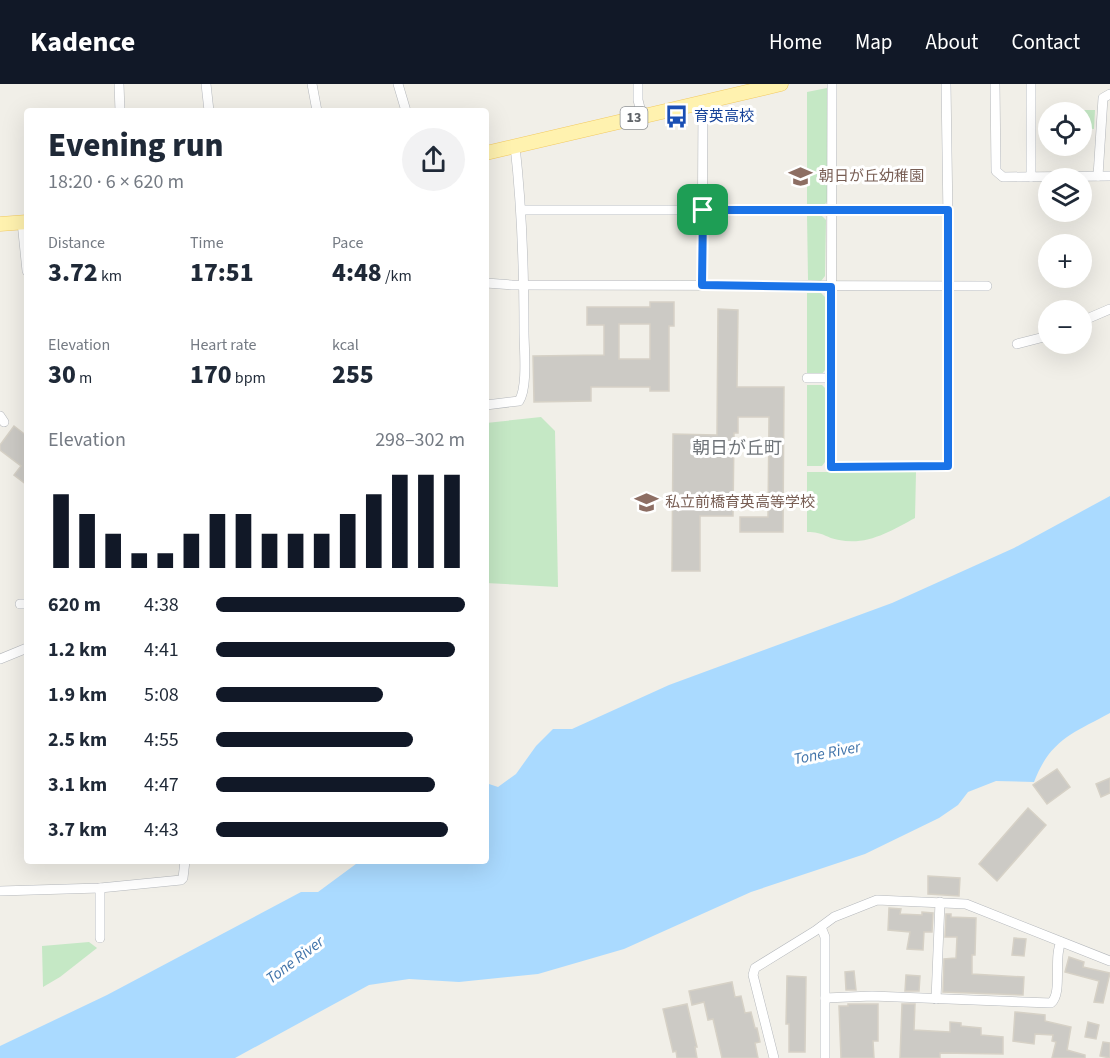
<!DOCTYPE html>
<html lang="en">
<head>
<meta charset="utf-8">
<style>
  :root { --surface:#fff; --page:#f2f2f3; --text:#1f2937; --muted:#747a83; --accent:#111827 }
  body { margin:0; font-family:"Source Sans 3","Noto Sans JP",sans-serif; background:var(--page); color:var(--text); height:100vh; display:flex; flex-direction:column; font-size:22px; white-space:nowrap }
  * { box-sizing:border-box; margin:0 }
  p { font-size:20px; color:var(--muted) }
  .icon { flex:none; width:33px; height:33px; fill:none; stroke:currentColor; stroke-width:2; stroke-linecap:round; stroke-linejoin:round }
  .map { position:relative; flex:1; overflow:hidden }
  .drawer { position:absolute; left:24px; top:24px; width:465px; height:756px; display:flex; flex-direction:column; background:var(--surface); border-radius:6px; box-shadow:0 6px 24px #0002 }
  .drawer>* { flex:none }
  .tools { position:absolute; left:1038px; top:18px; display:grid; gap:12px }
  .tools a { display:grid; place-items:center; width:54px; height:54px; border-radius:50%; background:var(--surface); box-shadow:0 6px 24px #0002; font-size:30px }
  .pin { position:absolute; display:grid; place-items:center; width:51px; height:51px; color:#fff; margin:-26px; border-radius:12px; box-shadow:0 3px 9px #0006 }
  .round { display:grid; place-items:center; flex:none; width:63px; height:63px; border-radius:32px; background:var(--page) }
  .headline { display:flex; align-items:center; justify-content:space-between; height:102px; padding:0 24px }
  h1 { font-size:33px; font-weight:800; line-height:45px }
  .metrics { display:grid; grid-template-columns:repeat(3,1fr); gap:9px; height:102px; padding:6px 24px }
  .metrics div { display:grid; align-content:center }
  .metrics b { font-size:26px; font-weight:800 }
  .metrics small { font-size:16px; font-weight:400 }
  .metrics p { font-size:16px }
  .chart { height:168px; padding:12px 24px }
  .chart p { display:flex; justify-content:space-between }
  .chart svg { width:100%; height:108px; margin-top:6px; stroke:var(--accent); stroke-width:6 }
  ul { padding:0 24px; list-style:none; font-size:20px }
  li { display:grid; grid-template-columns:96px 72px 1fr; align-items:center; height:45px }
  li i { height:15px; border-radius:8px; background:var(--accent) }
  header { display:flex; align-items:center; gap:36px; box-sizing:border-box; height:84px; padding:0 30px; background:var(--accent); color:#fff }
  header strong { font-size:28px }
  nav { display:flex; gap:33px; margin-inline-start:auto; font-size:21px }
  .map>svg:first-child { display:block }
  .green { fill:#c5e8c5 }
  .water { fill:#aadaff }
  .building { fill:#cccac5; stroke:#d6d1c6; stroke-width:1.5; fill-rule:evenodd }
  .lines { fill:none; stroke-linecap:round; stroke-linejoin:round }
  .street-casing { stroke:#b5b8bc; stroke-width:10 }
  .primary-casing { stroke:#f2c960; stroke-width:15 }
  .street { stroke:#fff; stroke-width:9 }
  .primary { stroke:#fff2af; stroke-width:14 }
  .route-casing { stroke:#fff; stroke-width:12 }
  .route { stroke:#1a73e8; stroke-width:8 }
  .labels { text-anchor:middle; dominant-baseline:central; stroke-width:6; stroke-linejoin:round; paint-order:stroke }
  .shield { fill:#fff; stroke:#8f9295; stroke-width:1.5 }
  .shield-label { font-size:14px; font-weight:bold; fill:#5f6368 }
  .transit-label { font-size:15px; fill:#164399; stroke:#fff; text-anchor:start }
  .education-label { font-size:15px; fill:#785e54; stroke:#fff; text-anchor:start }
  .water-label { font-size:16px; font-style:italic; fill:#4174aa; stroke:#fff }
  .quarter-label { font-size:18px; fill:#70757a; stroke:#fff }
</style>
</head>
<body>
<header>
<strong>Kadence</strong>
<nav><a>Home</a><a>Map</a><a>About</a><a>Contact</a></nav>
</header>
<div class="map">
<svg width="1110" height="974" viewBox="0 0 1110 974">
  <rect width="100%" height="100%" fill="#f1efe8"/>
  <!-- green -->
  <g class="green">
    <polygon points="827,4 828,117 823,122 807,122 807,8"/>
    <polygon points="1062,26 1095,26 1094,45 1082,44 1082,28 1062,28"/>
    <polygon points="807,132 822,132 826,136 825,192 821,197 808,196"/>
    <polygon points="807,209 821,209 825,213 825,286 822,290 807,290"/>
    <polygon points="807,301 822,301 825,304 825,378 822,382 807,382"/>
    <polygon points="541,333 555,347 558,503 486,499 486,339"/>
    <path d="M807,388H916L915,434C891,447 867,462 839,456C826,454 824,448 807,448Z"/>
    <polygon points="89,858 97,864 60,893 43,903 42,862"/>
  </g>
  <!-- water -->
  <path class="water" d="M1110,412V629C1073,649 1050,656 1034,698L996,697L968,708L958,721L939,734L865,770L751,808L624,865L538,890L459,898L409,895L369,901L235,974H0V962L107,911L301,808H318L360,777H486V699L498,703L516,690L536,662L553,645H572L669,601L892,519L1014,464Z"/>
  <!-- building -->
  <g class="building">
    <path d="M650,218H674V242H669V307H650V303H591V317L534,318L533,272L604,271V241H587V223H650ZM619,240H650V275H619Z"/>
    <polygon points="718,225 738,226 737,303 784,303 783,448 740,448 740,433 768,433 769,333 738,333 738,349 734,349 733,432 700,432 700,487 672,487 673,350 717,351"/>
    <polygon points="14,342 27,352 27,401 14,391 21,382 0,366 0,361"/>
    <polygon points="1057,685 1070,703 1047,720 1033,701"/>
    <polygon points="1110,694 1110,709 1101,713 1096,700"/>
    <polygon points="1028,724 1046,741 997,797 979,780"/>
    <polygon points="928,792 960,794 959,812 928,810"/>
    <polygon points="889,824 901,825 900,830 922,831 922,828 933,829 932,848 924,848 923,866 907,865 910,848 888,846"/>
    <polygon points="946,830 951,830 951,833 976,834 975,871 972,871 972,890 1024,893 1023,911 943,908 944,875 956,874 957,853 945,853"/>
    <polygon points="1014,854 1026,855 1024,872 1012,871"/>
    <polygon points="1069,873 1084,878 1083,883 1110,889 1103,919 1094,918 1099,897 1065,888"/>
    <polygon points="854,887 856,906 846,906 845,888"/>
    <polygon points="906,891 920,892 919,907 905,907"/>
    <polygon points="787,892 806,893 805,968 789,968 789,940 786,940"/>
    <polygon points="732,898 735,913 741,912 745,929 751,928 755,944 757,944 760,958 755,959 758,974 722,974 713,935 708,936 704,918 692,921 689,907"/>
    <polygon points="687,920 697,963 695,963 697,974 677,974 676,967 673,968 663,925"/>
    <polygon points="848,920 878,920 878,957 873,957 874,974 841,974 839,922 848,922"/>
    <polygon points="902,920 915,920 914,946 950,948 950,938 961,939 961,942 981,944 981,951 1003,953 1003,970 940,969 940,974 900,974"/>
    <polygon points="1015,928 1045,931 1045,937 1071,943 1067,966 1085,971 1085,974 1052,974 1056,958 1052,957 1053,951 1035,950 1034,960 1013,957"/>
    <polygon points="1088,938 1099,941 1096,955 1085,953"/>
    <polygon points="1103,958 1110,959 1110,974 1100,972"/>
  </g>
  <g class="lines">
    <defs>
      <g id="street">
        <polyline points="119,0 120,27"/>
        <polyline points="206,0 209,27"/>
        <polyline points="312,0 317,27"/>
        <polyline points="398,0 406,27"/>
        <polyline points="638,0 638,16 642,32"/>
        <polyline points="832,0 831,383 948,382 949,202 946,0"/>
        <polyline points="995,0 996,87 1003,93 1110,92"/>
        <polyline points="1031,0 1031,93"/>
        <polyline points="1098,92 1103,14 1110,10"/>
        <polyline points="522,126 948,126"/>
        <polyline points="22,138 27,187"/>
        <polyline points="486,199 512,201 987,202"/>
        <polyline points="702,201 703,18"/>
        <polyline points="1082,237 1110,225"/>
        <polyline points="1017,260 1048,252"/>
        <polyline points="807,294 831,294"/>
        <path d="M486,321L519,317C528,303 524,265 524,248C524,186 522,124 515,62"/>
        <polyline points="0,332 4,338"/>
        <polyline points="20,520 27,520"/>
        <polyline points="0,575 27,564"/>
        <polyline points="0,807 100,804 181,796 183,794 185,777"/>
        <polyline points="821,843 825,853 825,974"/>
        <polyline points="100,854 100,804"/>
        <path d="M825,914L872,912L1051,919C1063,909 1053,874 1061,858"/>
        <polyline points="936,915 940,818"/>
        <polyline points="774,974 753,891 755,884 815,847 834,833 877,816 966,820 1110,877"/>
      </g>
      <g id="primary">
        <polyline points="486,69 781,0"/>
        <polyline points="0,140 27,138"/>
      </g>
    </defs>
    <!-- street casing -->
    <use href="#street" class="street-casing"/>
    <!-- primary casing -->
    <use href="#primary" class="primary-casing"/>
    <!-- street -->
    <use href="#street" class="street"/>
    <!-- primary -->
    <use href="#primary" class="primary"/>
  </g>
  <g class="lines">
    <defs>
      <polygon id="route" points="703,126 948,126 948,382 831,383 831,203 702,201"/>
    </defs>
    <!-- route casing -->
    <use href="#route" class="route-casing"/>
    <!-- route -->
    <use href="#route" class="route"/>
  </g>
  <!-- icons -->
  <defs>
    <symbol id="bus-bare" viewBox="-9 -9 18 18"><path d="M-5-6H5V4H4V6H2V4H-2V6H-4V4H-5ZM-3.5-4V0h7V-4ZM-3.5 1.2v1.5H-2V1.2ZM2 1.2v1.5H3.5V1.2Z" fill="#1a4fb4" stroke="#fff" stroke-width="2.5" paint-order="stroke"/></symbol>
    <symbol id="school-bare" viewBox="-9 -9 18 18"><path d="M0-5L7-2L0 1L-7-2ZM-4 1L0 2.5L4 1V4Q0 6-4 4Z" fill="#8d6e63" stroke="#fff" stroke-width="2.5" paint-order="stroke"/></symbol>
  </defs>
  <g fill-rule="evenodd">
    <use href="#bus-bare" x="660" y="16" width="33" height="33"/>
    <use href="#school-bare" x="784" y="76" width="33" height="33"/>
    <use href="#school-bare" x="630" y="402" width="33" height="33"/>
  </g>
  <g class="labels">
    <!-- shield labels -->
    <rect class="shield" x="620.5" y="23" width="27" height="22" rx="4.5"/>
    <g class="shield-label">
      <text x="634" y="34">13</text>
    </g>
    <!-- transit labels -->
    <g class="transit-label">
      <text x="694" y="32">育英高校</text>
    </g>
    <!-- education labels -->
    <g class="education-label">
      <text x="819" y="92">朝日が丘幼稚園</text>
      <text x="665" y="418">私立前橋育英高等学校</text>
    </g>
    <!-- water labels -->
    <g class="water-label">
      <text transform="translate(827 669) rotate(-11)">Tone River</text>
      <text transform="translate(295 876) rotate(-37)">Tone River</text>
    </g>
    <!-- quarter labels -->
    <g class="quarter-label">
      <text x="737" y="364">朝日が丘町</text>
    </g>
  </g>
</svg>
<div class="tools">
<a><svg class="icon" aria-label="locate" viewBox="0 0 24 24"><circle cx="12" cy="12" r="6"/><path d="M12 2v4M12 18v4M2 12h4M18 12h4"/></svg></a>
<a><svg class="icon" aria-label="layers" viewBox="0 0 24 24"><path d="M12 4l9 5-9 5-9-5zM3 14l9 5 9-5"/></svg></a>
<a>+</a>
<a>−</a>
</div>
<div class="pin" style="left:703px;top:126px;background:#1e9e55"><svg class="icon" aria-label="arrive" viewBox="0 0 24 24"><path d="M6 21V4h12l-3 4 3 4H6"/></svg></div>
<section class="drawer">
<div class="headline"><div><h1>Evening run</h1><p>18:20 · 6 × 620 m</p></div><a class="round"><svg class="icon" aria-label="share" viewBox="0 0 24 24"><path d="M12 15V3M7 8l5-5 5 5M5 13v7h14v-7"/></svg></a></div>
<div class="metrics">
<div><p>Distance</p><b>3.72<small> km</small></b></div>
<div><p>Time</p><b>17:51</b></div>
<div><p>Pace</p><b>4:48<small> /km</small></b></div>
</div>
<div class="metrics">
<div><p>Elevation</p><b>30<small> m</small></b></div>
<div><p>Heart rate</p><b>170<small> bpm</small></b></div>
<div><p>kcal</p><b>255</b></div>
</div>
<div class="chart"><p><span>Elevation</span>298–302 m</p>
<svg viewBox="0 0 160 44" preserveAspectRatio="none"><path d="M5 44V14M15 44V22M25 44V30M35 44V38M45 44V38M55 44V30M65 44V22M75 44V22M85 44V30M95 44V30M105 44V30M115 44V22M125 44V14M135 44V6M145 44V6M155 44V6"/></svg>
</div>
<ul>
<li><b>620 m</b>4:38<i style="width:100%"></i></li>
<li><b>1.2 km</b>4:41<i style="width:96%"></i></li>
<li><b>1.9 km</b>5:08<i style="width:67%"></i></li>
<li><b>2.5 km</b>4:55<i style="width:79%"></i></li>
<li><b>3.1 km</b>4:47<i style="width:88%"></i></li>
<li><b>3.7 km</b>4:43<i style="width:93%"></i></li>
</ul>
</section>
</div>
</body>
</html>
